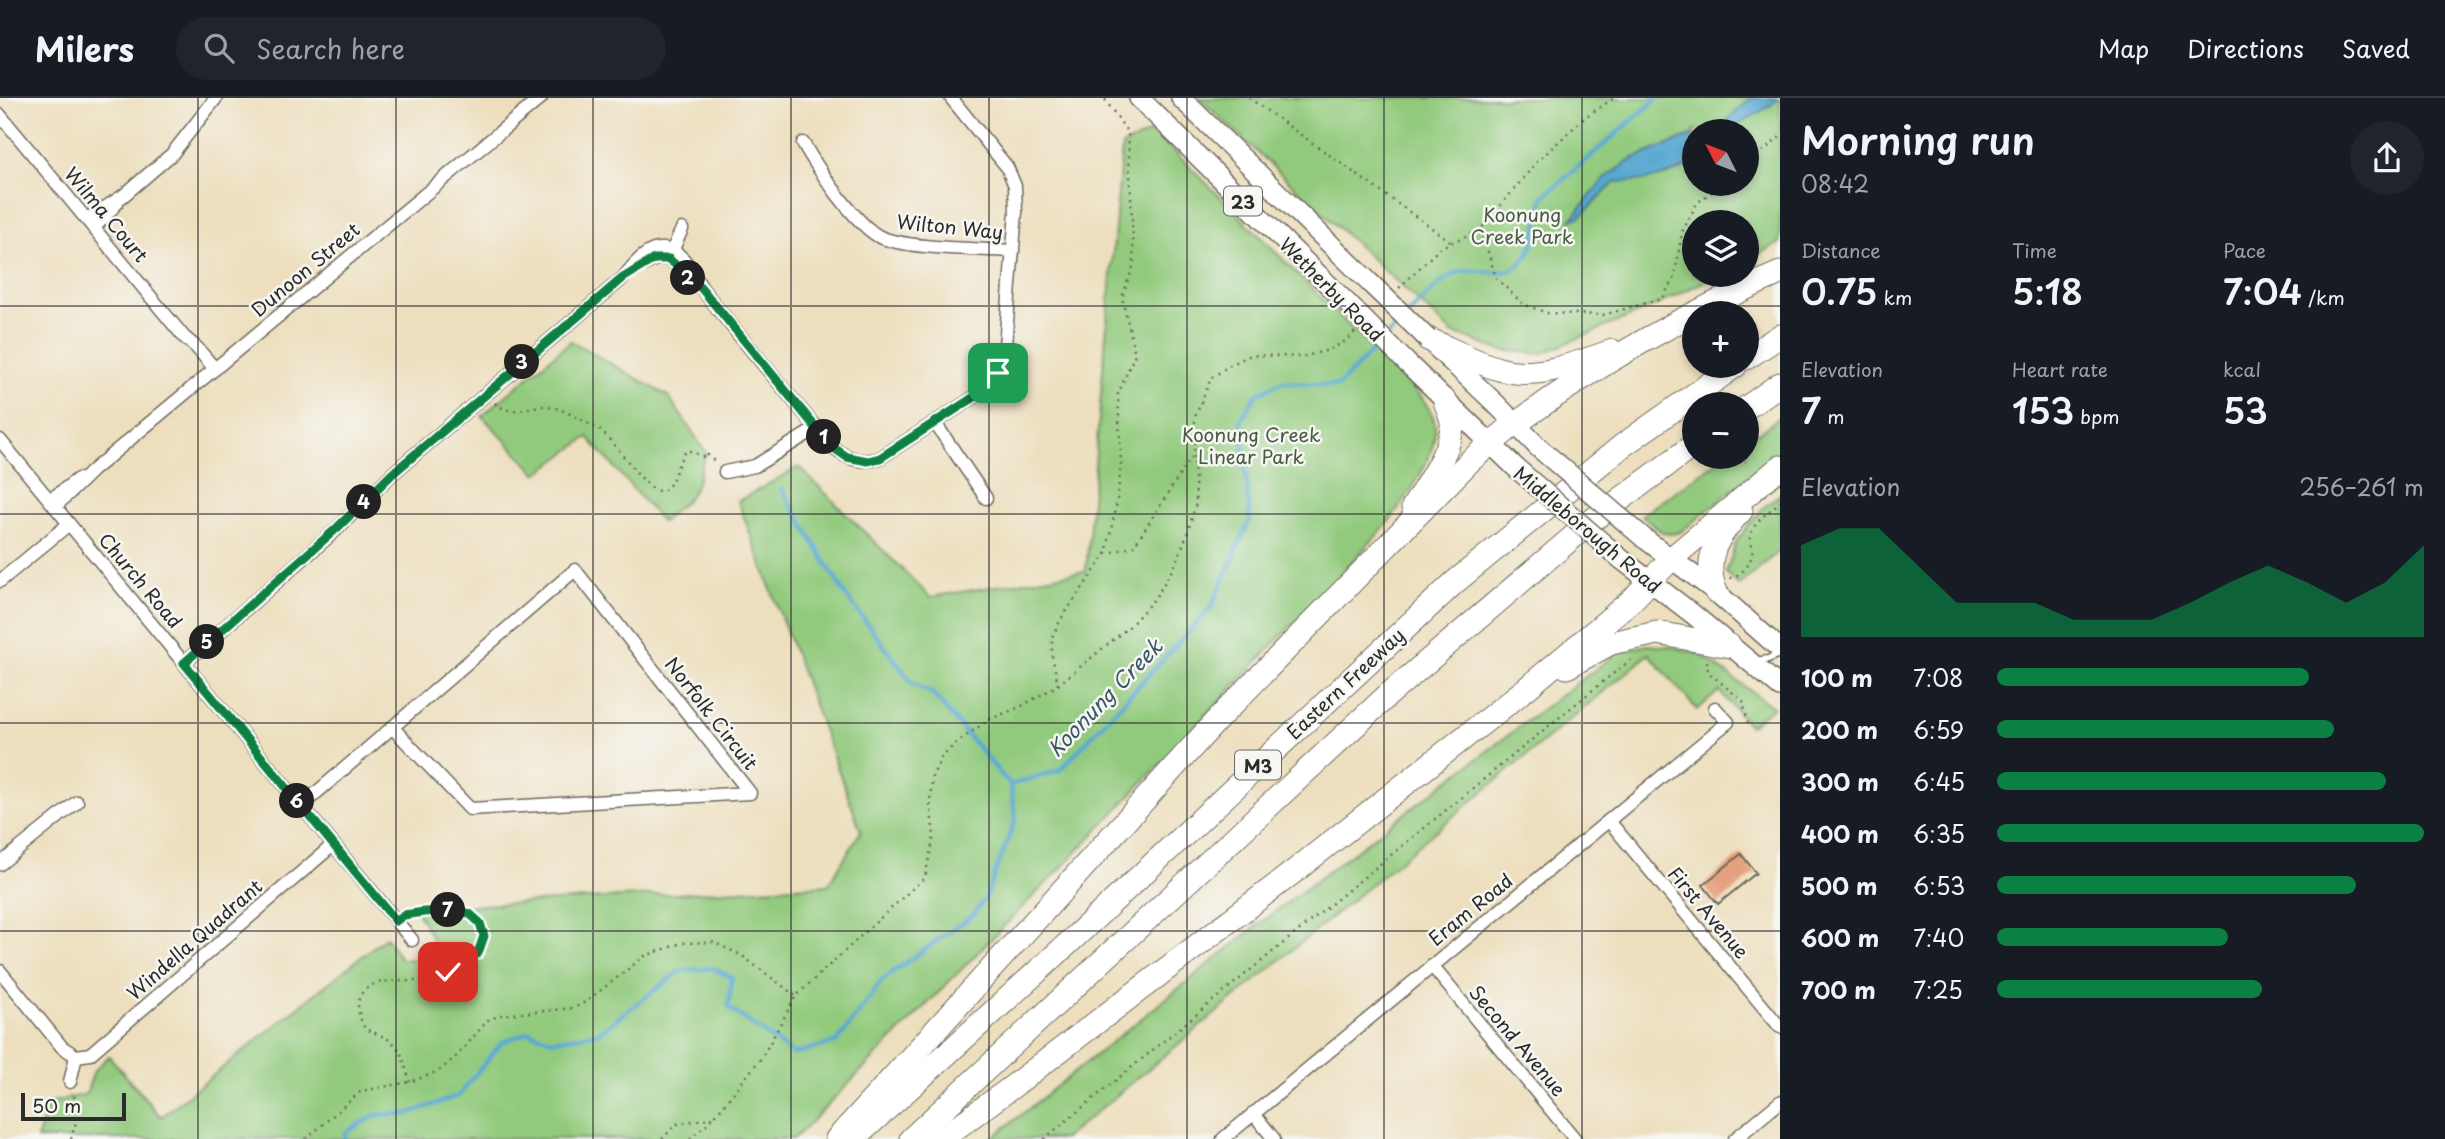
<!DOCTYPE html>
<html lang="en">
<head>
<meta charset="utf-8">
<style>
  :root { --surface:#171b24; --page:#20242c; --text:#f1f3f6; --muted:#9ea1a6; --line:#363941; --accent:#0b8043 }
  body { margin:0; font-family:"Playpen Sans",sans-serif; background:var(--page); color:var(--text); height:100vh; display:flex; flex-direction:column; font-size:26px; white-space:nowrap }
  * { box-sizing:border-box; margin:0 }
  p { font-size:23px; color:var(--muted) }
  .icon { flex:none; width:38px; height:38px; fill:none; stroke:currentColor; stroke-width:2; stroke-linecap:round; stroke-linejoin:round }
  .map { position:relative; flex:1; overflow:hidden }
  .drawer { display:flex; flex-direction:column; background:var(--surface); width:665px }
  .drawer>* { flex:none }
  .needle { width:46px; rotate:312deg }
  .controls { position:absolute; left:1682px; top:21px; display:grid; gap:14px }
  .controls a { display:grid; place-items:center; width:77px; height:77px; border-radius:50%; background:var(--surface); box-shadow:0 4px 10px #0003; font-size:35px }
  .scale { position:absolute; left:21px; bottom:18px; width:105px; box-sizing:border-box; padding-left:7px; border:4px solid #2b2b2b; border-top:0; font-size:19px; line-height:24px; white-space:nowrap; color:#2b2b2b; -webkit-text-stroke:5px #f6f6f2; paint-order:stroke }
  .pin { position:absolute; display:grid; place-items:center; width:60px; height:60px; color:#fff; margin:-30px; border-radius:14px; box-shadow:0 4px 10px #0006 }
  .km { position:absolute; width:35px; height:35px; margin:-18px; border-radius:50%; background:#222; color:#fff; font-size:19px; line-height:35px; text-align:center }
  .round { display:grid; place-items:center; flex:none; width:74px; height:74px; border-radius:37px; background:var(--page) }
  .overview { display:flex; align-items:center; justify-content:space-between; height:119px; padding:0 21px }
  h1 { font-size:38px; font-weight:600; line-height:52px }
  .metrics { display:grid; grid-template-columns:repeat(3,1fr); gap:10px; height:119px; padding:7px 21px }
  .metrics div { display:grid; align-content:center }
  .metrics b { font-size:35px; font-weight:600 }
  .metrics small { font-size:19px; font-weight:400 }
  .metrics p { font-size:19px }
  .chart { height:196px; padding:14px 21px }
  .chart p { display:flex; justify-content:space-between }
  .chart svg { width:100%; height:126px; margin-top:7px; fill:var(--accent); opacity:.7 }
  ul { padding:0 21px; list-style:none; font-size:23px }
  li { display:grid; grid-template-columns:112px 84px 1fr; align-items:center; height:52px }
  li i { height:18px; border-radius:9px; background:var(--accent) }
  header { display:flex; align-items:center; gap:42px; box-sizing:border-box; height:98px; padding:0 35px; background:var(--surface); border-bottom:2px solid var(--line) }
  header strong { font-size:33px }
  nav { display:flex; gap:38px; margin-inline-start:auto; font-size:24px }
  .search { width:490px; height:63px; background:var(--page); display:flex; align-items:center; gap:18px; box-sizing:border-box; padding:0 24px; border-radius:38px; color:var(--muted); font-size:26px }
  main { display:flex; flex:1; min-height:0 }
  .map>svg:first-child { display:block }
  .green { fill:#92ca7d; stroke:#5e7a54; stroke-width:2; fill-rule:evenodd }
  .water { fill:#57a7d1; stroke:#41697e; stroke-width:2 }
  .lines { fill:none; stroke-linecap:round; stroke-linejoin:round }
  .stream { stroke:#57a7d1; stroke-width:4.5 }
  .building { fill:#e39972 }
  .service-casing { stroke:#6f6a5e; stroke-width:9 }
  .minor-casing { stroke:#6f6a5e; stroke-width:15 }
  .primary-casing { stroke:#6f6a5e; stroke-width:22 }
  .motorway-casing { stroke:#6f6a5e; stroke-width:25 }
  .path { stroke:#6f6a5e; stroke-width:2.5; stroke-dasharray:2 5; stroke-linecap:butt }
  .service { stroke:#fff; stroke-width:6 }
  .minor { stroke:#fff; stroke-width:12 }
  .primary { stroke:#fff; stroke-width:19 }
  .motorway { stroke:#fff; stroke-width:23 }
  .primary-bridge-casing { stroke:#6f6a5e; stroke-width:22; stroke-linecap:butt }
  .primary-bridge { stroke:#fff; stroke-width:19 }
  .route-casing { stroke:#fff; stroke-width:14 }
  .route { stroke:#0b8043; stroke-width:9 }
  .grid { fill:none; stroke:#2b2b2b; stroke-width:2; stroke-opacity:0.55 }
  .labels { text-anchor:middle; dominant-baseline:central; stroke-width:5; stroke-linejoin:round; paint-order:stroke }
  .shield { fill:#f6f6f2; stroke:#686867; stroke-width:2 }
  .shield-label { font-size:18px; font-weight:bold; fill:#2b2b2b }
  .street-label { font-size:19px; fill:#2b2b2b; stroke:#f6f6f2 }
  .park-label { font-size:19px; fill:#4a5b44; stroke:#f6f6f2 }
  .water-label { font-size:21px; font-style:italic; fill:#3a5665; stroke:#f6f6f2 }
</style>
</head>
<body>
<header>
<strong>Milers</strong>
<div class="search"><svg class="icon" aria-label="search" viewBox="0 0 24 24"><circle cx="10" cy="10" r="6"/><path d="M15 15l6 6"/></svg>Search here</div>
<nav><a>Map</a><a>Directions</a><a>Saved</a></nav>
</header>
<main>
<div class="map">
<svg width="1780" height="1041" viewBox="0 0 1780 1041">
  <rect width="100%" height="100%" fill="#f6f6f2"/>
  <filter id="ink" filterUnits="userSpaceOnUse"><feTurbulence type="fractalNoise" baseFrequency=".0143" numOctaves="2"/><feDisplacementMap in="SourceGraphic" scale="14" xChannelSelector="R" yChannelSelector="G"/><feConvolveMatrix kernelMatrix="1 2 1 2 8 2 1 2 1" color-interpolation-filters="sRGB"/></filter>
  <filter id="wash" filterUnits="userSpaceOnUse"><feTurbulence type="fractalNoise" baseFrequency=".00686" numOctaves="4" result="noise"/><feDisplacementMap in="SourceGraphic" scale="28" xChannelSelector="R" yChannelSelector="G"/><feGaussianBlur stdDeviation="1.57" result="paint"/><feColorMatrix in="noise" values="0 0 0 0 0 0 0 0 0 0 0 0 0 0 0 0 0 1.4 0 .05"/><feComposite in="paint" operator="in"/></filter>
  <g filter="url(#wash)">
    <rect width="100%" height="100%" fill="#eddfbe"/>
    <!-- green -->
    <g class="green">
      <path d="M1199,0H1780V145L1747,162L1746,124H1694V177H1717L1659,206L1541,256L1499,252L1452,235ZM1694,33H1746V86H1694Z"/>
      <path d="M1154,33L1422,300C1429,311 1437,321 1435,335C1432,367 1403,406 1383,431L1067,764L803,1032L793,1041H37L49,1005L86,996L94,973L109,958L161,1019L386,839L401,861L419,862L432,852V839L415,811L828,787L861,733L738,403L799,369L930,499L1086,473L1122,48Z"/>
      <path d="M571,243L668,298L707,356C700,365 701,373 698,382C692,401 676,411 662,424L588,339L537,376L482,318Z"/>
      <path d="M1780,319V353L1682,433C1663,442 1657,429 1642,417L1724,359H1746L1747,343Z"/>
      <polygon points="1780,396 1780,452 1739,488 1726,475 1737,442 1763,410"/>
      <polygon points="1647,547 1674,549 1701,557 1773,609 1750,628 1719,593 1697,612 1649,556 1064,1041 991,1041 1264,822 1617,555"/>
    </g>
    <!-- water -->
    <g class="water">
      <path d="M1751,0H1779C1771,10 1749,19 1737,28V33H1703L1723,26Z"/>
      <path d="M1694,37V65C1664,81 1649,83 1615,84L1580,119L1571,122L1604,81L1634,60Z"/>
    </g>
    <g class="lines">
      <!-- stream -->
      <g class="stream">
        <path d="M1409,216C1422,202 1446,176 1464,173C1478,171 1494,177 1507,173C1537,164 1537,124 1543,99L1658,0"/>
        <polyline points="1387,238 1401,224"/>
        <polyline points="782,391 844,495 913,586 932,595 1010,687"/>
        <polyline points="344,1041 346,1034 376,1017 407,1016 458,998 502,944 529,934 553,942 598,935 680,873 713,870 732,880 728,909 793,956 837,944 883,881 973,817 986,799 1016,720 1010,687 1060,672 1211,510 1250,421 1241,321 1257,296 1281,284 1338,288 1381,244"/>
      </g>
    </g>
    <g id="blocks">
      <!-- building -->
      <polygon class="building" points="1741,756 1756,775 1718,806 1703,787"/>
    </g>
  </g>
  <g filter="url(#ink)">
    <use href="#blocks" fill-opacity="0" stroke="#6f6a5e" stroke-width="2"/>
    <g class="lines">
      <defs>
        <polyline id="service" points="1755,563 1768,561 1780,556"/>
        <g id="minor">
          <polyline points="0,17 184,239 197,250 215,271"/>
          <path d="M803,45C818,71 853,123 878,138C903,151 981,151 1013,153"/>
          <polyline points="87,121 123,98 172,56 216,0"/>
          <polyline points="94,130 117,105"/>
          <polyline points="669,160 682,131"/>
          <path d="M646,166C671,150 676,170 693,184"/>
          <polyline points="935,325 986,400"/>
          <polyline points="0,342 412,842"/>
          <polyline points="725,374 755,368 817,330"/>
          <polyline points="50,402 78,381"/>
          <polyline points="55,409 93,372 541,0"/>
          <polyline points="0,483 69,426"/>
          <path d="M184,565L337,431L392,376L623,180C633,168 647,148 665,151C687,154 693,179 704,193C745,246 789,296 831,348C845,360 862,366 880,360L979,296L994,280L1004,260L1016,114L1015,88L1007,69L951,0"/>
          <polyline points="301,708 575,472 750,695 470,711 392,629"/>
          <polyline points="1609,723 1780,929"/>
          <polyline points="0,766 77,704"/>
          <polyline points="1432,868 1575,1041"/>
          <polyline points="0,873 62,949 76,958 90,956 333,747"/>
          <polyline points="70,984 76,958"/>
          <polyline points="1253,1015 1274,1041"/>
          <polyline points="1223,1041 1728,624 1715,610"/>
          <polyline points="1735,1041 1780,1004"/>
        </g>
        <g id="primary">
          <polyline points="1139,0 1347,205"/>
          <polyline points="1181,0 1369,184"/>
          <polyline points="1436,249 1495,305 1539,350"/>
          <polyline points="1405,263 1515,369"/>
          <polyline points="1645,441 1716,494 1780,551"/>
          <polyline points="1621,461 1694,517 1780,589"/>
        </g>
        <g id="motorway">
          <path d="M1428,241C1451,251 1475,264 1499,271C1535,282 1578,265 1612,253"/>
          <polyline points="1746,260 1780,238"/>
          <polyline points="1746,310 1780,286"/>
          <path d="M1413,409C1425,389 1454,348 1452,324C1451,317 1447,309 1445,303"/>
          <path d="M1716,494C1702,460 1718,437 1741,413"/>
          <polyline points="1567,569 1611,545 1657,535 1730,548"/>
          <polyline points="859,1036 1062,851 1455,484 1622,348 1735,268"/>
          <path d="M837,1041L1215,624L1471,362C1486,350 1501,336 1517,325C1599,265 1687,215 1780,175"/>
          <polyline points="911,1041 1388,597 1594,421 1694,347"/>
          <polyline points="941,1041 1012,989 1296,772 1527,590 1633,501 1672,460 1780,369"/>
        </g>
      </defs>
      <!-- service casing -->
      <use href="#service" class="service-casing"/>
      <!-- minor casing -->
      <use href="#minor" class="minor-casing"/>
      <!-- primary casing -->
      <use href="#primary" class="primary-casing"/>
      <!-- motorway casing -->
      <use href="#motorway" class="motorway-casing"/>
      <!-- path -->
      <g class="path">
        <polyline points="1249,0 1453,145"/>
        <polyline points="1746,67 1780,39"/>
        <polyline points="1479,134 1486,147 1496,180 1523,206 1547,215 1603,217 1661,201 1674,182 1682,134 1697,105 1722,86"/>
        <polyline points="1399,190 1441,149 1479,133 1537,64 1585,19 1614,0"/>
        <path d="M495,305C512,320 527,307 546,308C561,309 581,322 595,329C615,340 643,391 659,393C675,394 675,361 688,352L706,360L708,357L715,364"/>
        <polyline points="1106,456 1134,448 1192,358"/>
        <path d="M1730,480C1740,478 1750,468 1752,456C1753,451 1749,444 1750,439C1753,425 1770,412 1780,404"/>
        <polyline points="1707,563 1708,574 1743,603 1748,626"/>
        <polyline points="1058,587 1052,557 1052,539 1061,521 1106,456 1117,404 1121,366 1118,296 1135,256 1122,199 1134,166 1128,35 1104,0"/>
        <path d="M409,816C430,813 473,802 481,830C484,838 482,849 477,855C463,870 432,882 413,883C400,884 382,881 370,888C352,899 358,916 365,931C402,945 399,948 410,984"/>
        <polyline points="71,1041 76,1024 74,996"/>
        <polyline points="306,1041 361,993 410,984 439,973 458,957 488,922 501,917 574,910 587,903 645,858 681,845 713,844 741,857 796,898"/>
        <polyline points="662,1041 677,1026 714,1019"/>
        <polyline points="690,1041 714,1019 762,959 796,898 925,779 934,738 930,704 932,679 941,660 954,647 988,622 1020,609 1058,587 1130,528 1155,500 1174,469 1187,437 1196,405 1194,356 1195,319 1211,280 1230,267 1251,257 1301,259 1329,252 1346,243 1355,234"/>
        <polyline points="1044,1041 1605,582 1635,559"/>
      </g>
      <!-- service -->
      <use href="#service" class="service"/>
      <!-- minor -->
      <use href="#minor" class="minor"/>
      <!-- primary -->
      <use href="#primary" class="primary"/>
      <!-- motorway -->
      <use href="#motorway" class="motorway"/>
      <defs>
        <g id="primary-bridge">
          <polyline points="1369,184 1428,241"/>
          <polyline points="1347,205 1405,263"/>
          <polyline points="1539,350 1645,441"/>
          <polyline points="1515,369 1621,461"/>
        </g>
      </defs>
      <!-- primary-bridge casing -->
      <use href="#primary-bridge" class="primary-bridge-casing"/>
      <!-- primary-bridge -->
      <use href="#primary-bridge" class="primary-bridge"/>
    </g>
  </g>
  <g class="lines" filter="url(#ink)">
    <defs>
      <polyline id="route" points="448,874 478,855 484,838 480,825 470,816 458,812 424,814 404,817 396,823 184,565 337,430 392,376 623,180 654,161 669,161 702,191 831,348 847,359 868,363 880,360 979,296 998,275"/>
    </defs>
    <!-- route casing -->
    <use href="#route" class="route-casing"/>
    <!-- route -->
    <use href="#route" class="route"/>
  </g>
  <!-- grid -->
  <path class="grid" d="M198,0V1041M396,0V1041M593,0V1041M791,0V1041M989,0V1041M1187,0V1041M1384,0V1041M1582,0V1041M0,208H1780M0,416H1780M0,625H1780M0,833H1780"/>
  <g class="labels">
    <!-- shield labels -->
    <g class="shield">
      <rect x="1224" y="88.5" width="38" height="29" rx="5"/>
      <rect x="1235" y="652.5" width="46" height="29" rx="5"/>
    </g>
    <g class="shield-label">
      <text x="1243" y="103">23</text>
      <text x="1258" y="667">M3</text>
    </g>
    <!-- street labels -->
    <g class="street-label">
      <text transform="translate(107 116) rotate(50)">Wilma Court</text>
      <text transform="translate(950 128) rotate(6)">Wilton Way</text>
      <text transform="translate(305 171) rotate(-40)">Dunoon Street</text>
      <text transform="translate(1332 191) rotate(45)">Wetherby Road</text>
      <text transform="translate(1588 431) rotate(40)">Middleborough Road</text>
      <text transform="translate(141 482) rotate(50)">Church Road</text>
      <text transform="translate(1345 585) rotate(-43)">Eastern Freeway</text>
      <text transform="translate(712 615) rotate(52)">Norfolk Circuit</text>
      <text transform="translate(1470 811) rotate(-39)">Eram Road</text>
      <text transform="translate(1709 814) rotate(50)">First Avenue</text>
      <text transform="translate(194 841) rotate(-41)">Windella Quadrant</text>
      <text transform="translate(1518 942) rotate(50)">Second Avenue</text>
    </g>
    <!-- park labels -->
    <g class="park-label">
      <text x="1522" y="116">Koonung<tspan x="1522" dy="22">Creek Park</tspan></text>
      <text x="1251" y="336">Koonung Creek<tspan x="1251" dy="22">Linear Park</tspan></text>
    </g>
    <!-- water labels -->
    <g class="water-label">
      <text transform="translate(1104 599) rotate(-46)">Koonung Creek</text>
    </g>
  </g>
</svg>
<div class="controls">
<a><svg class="needle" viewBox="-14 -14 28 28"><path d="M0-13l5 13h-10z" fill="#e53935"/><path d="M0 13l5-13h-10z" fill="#9ea1a6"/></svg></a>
<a><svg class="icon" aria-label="layers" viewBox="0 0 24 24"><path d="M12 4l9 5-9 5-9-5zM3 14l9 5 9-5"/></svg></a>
<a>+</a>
<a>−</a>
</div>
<div class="scale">50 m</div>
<div class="pin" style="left:998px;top:275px;background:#1e9e55"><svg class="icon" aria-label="arrive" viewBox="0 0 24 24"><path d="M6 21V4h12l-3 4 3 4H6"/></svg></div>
<div class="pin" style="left:448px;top:874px;background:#d93025"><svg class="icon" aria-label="check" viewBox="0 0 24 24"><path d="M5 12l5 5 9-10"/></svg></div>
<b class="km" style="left:824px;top:339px">1</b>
<b class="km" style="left:688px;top:180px">2</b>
<b class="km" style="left:522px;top:264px">3</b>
<b class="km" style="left:364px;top:404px">4</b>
<b class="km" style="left:207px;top:544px">5</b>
<b class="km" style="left:297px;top:703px">6</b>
<b class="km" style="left:448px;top:812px">7</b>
</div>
<section class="drawer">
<div class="overview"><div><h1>Morning run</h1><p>08:42</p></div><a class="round"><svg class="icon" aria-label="share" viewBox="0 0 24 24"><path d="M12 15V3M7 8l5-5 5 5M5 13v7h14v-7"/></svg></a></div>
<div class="metrics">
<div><p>Distance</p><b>0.75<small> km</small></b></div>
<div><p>Time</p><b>5:18</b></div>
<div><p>Pace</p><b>7:04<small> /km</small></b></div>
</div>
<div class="metrics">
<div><p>Elevation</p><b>7<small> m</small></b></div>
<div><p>Heart rate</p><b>153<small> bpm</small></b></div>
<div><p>kcal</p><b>53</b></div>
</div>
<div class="chart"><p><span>Elevation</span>256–261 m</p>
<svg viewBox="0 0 160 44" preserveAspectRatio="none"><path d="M0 44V12L10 6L20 6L30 19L40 32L50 32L60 32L70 38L80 38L90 38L100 32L110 25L120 19L130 25L140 32L150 25L160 12V44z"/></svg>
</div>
<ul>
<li><b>100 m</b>7:08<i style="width:73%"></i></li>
<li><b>200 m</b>6:59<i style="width:79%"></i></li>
<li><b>300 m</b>6:45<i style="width:91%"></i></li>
<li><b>400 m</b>6:35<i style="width:100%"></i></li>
<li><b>500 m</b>6:53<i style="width:84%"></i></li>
<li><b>600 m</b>7:40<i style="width:54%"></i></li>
<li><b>700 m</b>7:25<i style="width:62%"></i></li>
</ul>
</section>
</main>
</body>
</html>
